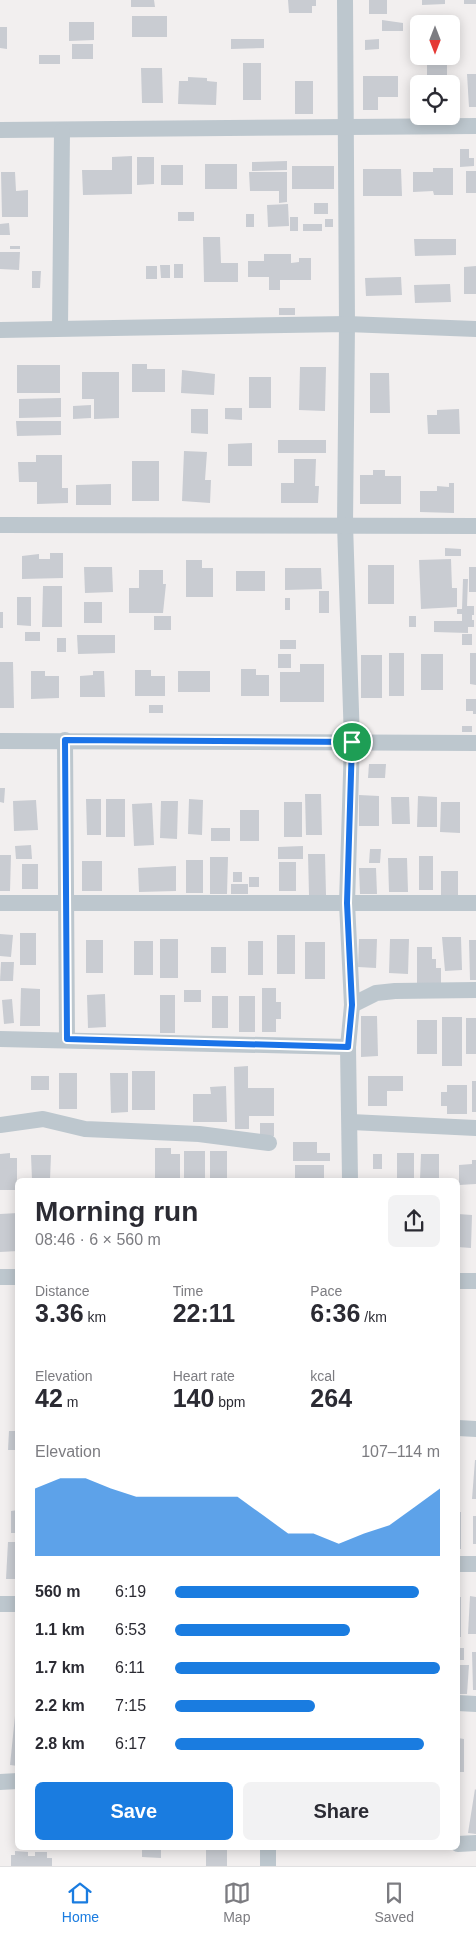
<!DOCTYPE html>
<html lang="en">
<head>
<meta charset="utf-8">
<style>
  :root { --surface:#fff; --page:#f2f2f3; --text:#2b2b33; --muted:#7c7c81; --line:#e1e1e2; --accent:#1a7ce0 }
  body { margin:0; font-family:Helvetica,sans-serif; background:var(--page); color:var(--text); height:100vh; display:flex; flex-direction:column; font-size:19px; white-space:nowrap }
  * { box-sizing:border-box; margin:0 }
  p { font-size:16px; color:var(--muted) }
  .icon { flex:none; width:28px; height:28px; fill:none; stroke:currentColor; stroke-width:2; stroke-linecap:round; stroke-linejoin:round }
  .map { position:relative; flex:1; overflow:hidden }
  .sheet { position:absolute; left:15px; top:1178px; width:445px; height:672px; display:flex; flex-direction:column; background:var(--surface); border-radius:8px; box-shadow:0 2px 12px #0003 }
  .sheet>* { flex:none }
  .needle { width:32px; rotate:180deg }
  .fabs { position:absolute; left:410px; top:15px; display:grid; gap:10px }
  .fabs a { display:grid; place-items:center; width:50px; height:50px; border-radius:8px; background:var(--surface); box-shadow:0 2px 12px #0003; font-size:25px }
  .pin { position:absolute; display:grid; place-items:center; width:42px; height:42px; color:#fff; margin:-21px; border:2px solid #fff; border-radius:50%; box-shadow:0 1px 5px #0007 }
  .round { display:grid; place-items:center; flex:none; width:52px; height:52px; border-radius:8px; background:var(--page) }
  .headline { display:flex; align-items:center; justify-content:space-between; height:85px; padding:0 20px }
  h1 { font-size:28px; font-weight:700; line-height:38px }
  .stats { display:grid; grid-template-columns:repeat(3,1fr); gap:8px; height:85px; padding:5px 20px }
  .stats div { display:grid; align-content:center }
  .stats b { font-size:25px; font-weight:700 }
  .stats small { font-size:14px; font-weight:400 }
  .stats p { font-size:14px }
  .chart { height:140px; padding:10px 20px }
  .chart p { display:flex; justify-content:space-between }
  .chart svg { width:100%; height:90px; margin-top:5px; fill:var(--accent); opacity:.7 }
  .action { display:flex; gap:10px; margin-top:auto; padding:10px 20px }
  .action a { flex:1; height:58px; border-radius:8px; background:var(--accent); color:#fff; font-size:20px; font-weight:700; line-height:58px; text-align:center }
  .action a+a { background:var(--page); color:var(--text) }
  ul { padding:0 20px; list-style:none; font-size:16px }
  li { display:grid; grid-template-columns:80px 60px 1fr; align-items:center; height:38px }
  li i { height:12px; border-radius:6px; background:var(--accent) }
  .tabs { display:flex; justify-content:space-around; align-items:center; height:70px; border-top:1px solid var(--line); background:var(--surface); font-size:14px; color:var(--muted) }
  .tabs a { display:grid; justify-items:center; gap:2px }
  .tabs .selected { color:var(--accent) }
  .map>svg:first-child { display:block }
  .building { fill:#c9ccd2 }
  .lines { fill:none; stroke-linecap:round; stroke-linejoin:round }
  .street { stroke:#bdc7ce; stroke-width:16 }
  .route-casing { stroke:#fff; stroke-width:10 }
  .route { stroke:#1a73e8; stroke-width:6 }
</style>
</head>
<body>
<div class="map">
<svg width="476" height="1866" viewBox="0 0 476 1866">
  <rect width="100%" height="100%" fill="#f2efef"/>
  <!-- building -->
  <g class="building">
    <polygon points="131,0 154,0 155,7 131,7"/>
    <polygon points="288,0 316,0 316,6 312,6 312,13 289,13"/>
    <rect x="369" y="0" width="18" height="14"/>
    <polygon points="422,0 445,0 445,4 422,5"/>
    <rect x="464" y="0" width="12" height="4"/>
    <rect x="132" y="16" width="35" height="21"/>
    <polygon points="382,20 403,23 403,31 382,31"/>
    <polygon points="69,22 94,22 94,40 69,41"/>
    <polygon points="0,27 7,27 7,49 0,48"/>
    <polygon points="231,39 264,39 264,48 231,49"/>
    <polygon points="379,39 379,49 365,50 365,40"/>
    <rect x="72" y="44" width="21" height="15"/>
    <rect x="39" y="55" width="21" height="9"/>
    <rect x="243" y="63" width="18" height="37"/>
    <rect x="427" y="64" width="20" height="20"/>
    <polygon points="141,68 162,68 163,103 142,103"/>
    <polygon points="467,74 476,74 476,107 469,107"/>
    <polygon points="363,76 398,76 398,97 378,97 378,110 363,110"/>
    <polygon points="188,77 207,78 207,81 217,82 216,105 178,104 179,81 188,81"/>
    <rect x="295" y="81" width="18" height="33"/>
    <polygon points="460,149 469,149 469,158 474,158 474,166 460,167"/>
    <polygon points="132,156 132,194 83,195 82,170 112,170 112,157"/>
    <polygon points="137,157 154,157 154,184 137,185"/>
    <polygon points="287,161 287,170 252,171 252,162"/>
    <rect x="205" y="164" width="32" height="25"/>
    <rect x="161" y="165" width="22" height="20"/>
    <rect x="292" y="166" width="42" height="23"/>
    <polygon points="433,168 453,168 453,195 434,195 433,191 413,192 413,172 433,172"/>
    <polygon points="363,169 401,169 402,196 363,196"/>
    <rect x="466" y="171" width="10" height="22"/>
    <polygon points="1,172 15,172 16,191 28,190 28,217 2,217"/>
    <polygon points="249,172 287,172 287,202 279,203 279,191 250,191"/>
    <rect x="314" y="203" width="14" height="11"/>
    <polygon points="288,204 289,226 268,227 267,205"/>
    <rect x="178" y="212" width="16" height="9"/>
    <rect x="246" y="214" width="8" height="13"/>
    <rect x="290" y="217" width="8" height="14"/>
    <rect x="325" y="219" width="8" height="8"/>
    <polygon points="9,223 10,235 0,235 0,224"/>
    <rect x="303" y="224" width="19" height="7"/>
    <polygon points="203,237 220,237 221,263 238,263 238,282 204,282"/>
    <polygon points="414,239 456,239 456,255 415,256"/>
    <rect x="10" y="246" width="10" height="3"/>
    <polygon points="0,252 20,252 19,270 0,269"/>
    <polygon points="264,254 291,254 291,263 299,262 299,258 311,258 311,280 280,280 280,290 269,290 269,277 248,277 248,261 264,261"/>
    <rect x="174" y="264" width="9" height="14"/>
    <polygon points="160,265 170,265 170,278 161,278"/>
    <rect x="146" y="266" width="11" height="13"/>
    <polygon points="476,266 476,294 464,294 464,267"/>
    <polygon points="32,271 41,271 40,288 32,288"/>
    <polygon points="401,277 402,295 366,296 365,278"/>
    <polygon points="450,284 451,302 415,303 414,285"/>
    <rect x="279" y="308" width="16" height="7"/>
    <polygon points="132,364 147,364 147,369 165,369 165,392 132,392"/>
    <rect x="17" y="365" width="43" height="28"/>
    <polygon points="300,367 326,367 325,411 299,410"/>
    <polygon points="182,370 215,374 214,395 181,393"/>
    <polygon points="82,372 119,372 119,418 94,419 94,399 82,399"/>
    <polygon points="370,373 389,373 390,413 370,413"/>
    <rect x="249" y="377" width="22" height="31"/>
    <polygon points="61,398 61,417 19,418 19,399"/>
    <polygon points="91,405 91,418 73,419 73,406"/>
    <polygon points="225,408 242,408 242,420 225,419"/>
    <polygon points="191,409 208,409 208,434 191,433"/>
    <polygon points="459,409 460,434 428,434 427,415 437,415 437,410"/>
    <polygon points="16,421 61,421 61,435 17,436"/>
    <rect x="278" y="440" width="48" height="13"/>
    <polygon points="252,443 252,466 228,466 228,444"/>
    <polygon points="184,451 207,452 205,480 211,480 210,503 182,501"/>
    <polygon points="36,455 62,455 62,488 68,488 68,503 37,504 37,482 19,482 18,462 36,462"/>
    <polygon points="294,459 316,459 315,486 319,486 318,503 281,503 281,483 294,483"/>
    <rect x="132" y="461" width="27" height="40"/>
    <polygon points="373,470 385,470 385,476 401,476 401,504 360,504 360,475 373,475"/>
    <polygon points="449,483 454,483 454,513 420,512 420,491 437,491 437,486 449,487"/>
    <polygon points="111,484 111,505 76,505 76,485"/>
    <polygon points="445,548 461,549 461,556 445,556"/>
    <polygon points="50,553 63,553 63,578 22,579 22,556 39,554 39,559 50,559"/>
    <polygon points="451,559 452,588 457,588 457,607 421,609 419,560"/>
    <polygon points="186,560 202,560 202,568 213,568 213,597 186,597"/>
    <rect x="368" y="565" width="26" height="39"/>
    <polygon points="84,567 112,567 113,592 85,593"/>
    <rect x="469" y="567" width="7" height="25"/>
    <polygon points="285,568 321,568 322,589 285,590"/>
    <polygon points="139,570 163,570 163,584 166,584 163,613 129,613 129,588 139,588"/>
    <rect x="236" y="571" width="29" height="20"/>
    <polygon points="463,579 468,579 467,606 474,606 474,615 472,615 472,620 474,620 474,627 468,627 468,633 434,632 434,621 462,621 462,614 457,614 457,609 462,609"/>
    <polygon points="43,586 62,586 62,627 42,627"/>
    <rect x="319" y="591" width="10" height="22"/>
    <polygon points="17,597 31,597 31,626 17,625"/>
    <rect x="285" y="598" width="5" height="12"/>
    <rect x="84" y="602" width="18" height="21"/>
    <rect x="0" y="612" width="3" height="16"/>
    <rect x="154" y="616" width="17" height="14"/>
    <rect x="409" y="616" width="7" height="11"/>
    <rect x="25" y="632" width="15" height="9"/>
    <rect x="462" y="634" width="10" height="11"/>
    <polygon points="77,635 115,635 115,653 78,654"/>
    <rect x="57" y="638" width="9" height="14"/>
    <rect x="280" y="640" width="16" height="9"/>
    <rect x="389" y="653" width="15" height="43"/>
    <polygon points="470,653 476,653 476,685 470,684"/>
    <rect x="278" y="654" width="13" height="14"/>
    <rect x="421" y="654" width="22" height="36"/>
    <rect x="361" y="655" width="21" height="43"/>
    <polygon points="0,662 13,662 14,708 0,708"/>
    <polygon points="300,664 324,664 324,702 280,702 280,672 300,672"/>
    <polygon points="241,669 256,669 256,675 269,675 269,696 241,696"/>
    <polygon points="135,670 151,670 151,676 165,676 165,696 135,696"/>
    <polygon points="31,671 45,671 45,676 59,676 59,698 31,699"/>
    <polygon points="93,671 104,671 105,697 80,697 80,676 93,675"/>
    <rect x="178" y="671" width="32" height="21"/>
    <polygon points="466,699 476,699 476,714 473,714 473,711 466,711"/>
    <rect x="149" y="705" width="14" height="8"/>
    <rect x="462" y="726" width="10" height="6"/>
    <polygon points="369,764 386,764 385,778 368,778"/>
    <polygon points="0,788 5,788 4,803 0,802"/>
    <polygon points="305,794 321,794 322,835 306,835"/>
    <polygon points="359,795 379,796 379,826 359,826"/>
    <polygon points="418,796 437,797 437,827 417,827"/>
    <polygon points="391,797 409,797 410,824 392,824"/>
    <polygon points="86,799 101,799 101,835 87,835"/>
    <rect x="106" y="799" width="19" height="38"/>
    <polygon points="189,799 203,800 202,835 188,834"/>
    <polygon points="36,800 38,830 14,831 13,801"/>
    <polygon points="161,801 178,801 177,839 160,838"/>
    <rect x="284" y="802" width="18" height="35"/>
    <polygon points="441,802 460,802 460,833 440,832"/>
    <polygon points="152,803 154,845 134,846 132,804"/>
    <rect x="240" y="810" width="19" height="31"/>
    <rect x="211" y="828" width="19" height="13"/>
    <polygon points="31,845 32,859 16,859 15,846"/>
    <polygon points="303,846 303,859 278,859 278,847"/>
    <polygon points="370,849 381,849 380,863 369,863"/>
    <polygon points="308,854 325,854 326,895 309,895"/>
    <polygon points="0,855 11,855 10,891 0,891"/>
    <rect x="419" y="856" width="14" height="34"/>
    <polygon points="210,857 228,857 227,894 210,894"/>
    <polygon points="388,858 407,858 408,892 389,892"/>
    <rect x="186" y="860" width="17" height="33"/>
    <rect x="82" y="861" width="20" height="30"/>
    <rect x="279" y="862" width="17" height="29"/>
    <rect x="22" y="864" width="16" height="25"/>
    <polygon points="176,866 176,891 139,892 138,868"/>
    <polygon points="359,868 376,868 377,894 360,894"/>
    <rect x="441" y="871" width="17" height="24"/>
    <rect x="233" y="872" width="9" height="10"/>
    <rect x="249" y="877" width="10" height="10"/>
    <rect x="231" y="884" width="17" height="10"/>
    <rect x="20" y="933" width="16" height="32"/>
    <polygon points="0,934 13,935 11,957 0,956"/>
    <rect x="277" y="935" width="18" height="39"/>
    <polygon points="442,937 461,937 462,970 445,971"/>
    <rect x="160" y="939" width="18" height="39"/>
    <polygon points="359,939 377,939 376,968 358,967"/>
    <polygon points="390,939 409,939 408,974 389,973"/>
    <rect x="86" y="940" width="17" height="33"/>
    <polygon points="469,940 476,940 476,980 470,980"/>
    <rect x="134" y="941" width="19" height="34"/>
    <rect x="248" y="941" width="15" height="34"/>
    <rect x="305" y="942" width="20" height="37"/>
    <rect x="211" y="947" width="15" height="26"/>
    <polygon points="417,947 432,947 432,959 436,959 436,968 441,968 441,984 417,984"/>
    <polygon points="1,962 14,962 13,981 0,981"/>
    <polygon points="21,988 40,989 40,1026 20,1026"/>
    <polygon points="262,988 276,988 276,1002 281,1002 281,1019 276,1019 276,1032 262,1032"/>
    <rect x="184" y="990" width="17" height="12"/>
    <polygon points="105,994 106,1027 88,1028 87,995"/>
    <rect x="160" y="995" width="15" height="38"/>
    <rect x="212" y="996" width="16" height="32"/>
    <rect x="239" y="996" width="16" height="36"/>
    <polygon points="12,999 14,1023 4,1024 2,1000"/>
    <polygon points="361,1016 377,1016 378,1056 361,1057"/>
    <rect x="442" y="1017" width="20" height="49"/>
    <rect x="466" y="1018" width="10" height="36"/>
    <rect x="417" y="1020" width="20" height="34"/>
    <polygon points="248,1066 248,1088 274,1088 274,1116 249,1116 249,1129 235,1129 234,1067"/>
    <rect x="132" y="1071" width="23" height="39"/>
    <rect x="59" y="1073" width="18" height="36"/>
    <polygon points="110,1073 128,1073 128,1112 111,1113"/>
    <rect x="31" y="1076" width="18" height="14"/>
    <polygon points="368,1076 403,1076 403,1091 387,1091 387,1106 368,1106"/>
    <rect x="472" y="1081" width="4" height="31"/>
    <polygon points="447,1085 467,1085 467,1114 447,1114 447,1106 441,1106 441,1092 447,1092"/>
    <polygon points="226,1086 227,1122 193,1122 193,1094 211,1094 210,1087"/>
    <rect x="260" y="1123" width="14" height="13"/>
    <polygon points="293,1142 317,1142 317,1153 330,1153 330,1161 293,1161"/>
    <polygon points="155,1148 171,1148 171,1154 180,1154 180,1180 155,1180"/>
    <rect x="184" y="1151" width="21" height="29"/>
    <rect x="210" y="1151" width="17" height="29"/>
    <polygon points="10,1153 10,1158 17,1158 17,1190 0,1190 0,1154"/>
    <rect x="397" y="1153" width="17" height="27"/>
    <rect x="373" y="1154" width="9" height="15"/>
    <polygon points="421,1154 439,1154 439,1180 420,1180"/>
    <polygon points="31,1155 51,1155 50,1180 32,1180"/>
    <polygon points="472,1160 476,1160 476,1184 459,1185 459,1165 472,1164"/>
    <rect x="295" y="1165" width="29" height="15"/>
    <polygon points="18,1213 18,1251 0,1252 0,1214"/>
    <polygon points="458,1214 472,1215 471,1248 458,1247"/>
    <polygon points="9,1431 18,1431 18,1450 8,1450"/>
    <polygon points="475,1460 476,1460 476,1499 472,1499"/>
    <polygon points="18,1510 18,1533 11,1533 11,1511"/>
    <rect x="458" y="1512" width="3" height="37"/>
    <rect x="473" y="1516" width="3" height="28"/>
    <polygon points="8,1542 18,1542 18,1579 6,1579"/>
    <polygon points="470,1596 476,1597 476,1634 468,1634"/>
    <rect x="458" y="1597" width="3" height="40"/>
    <rect x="458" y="1648" width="6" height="12"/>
    <polygon points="472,1652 476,1652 476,1690 473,1690"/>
    <polygon points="458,1665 469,1665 467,1694 458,1694"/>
    <polygon points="15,1716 18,1716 18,1766 10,1765"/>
    <polygon points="458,1738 464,1739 464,1772 458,1772"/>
    <polygon points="475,1789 476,1790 476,1834 468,1833"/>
    <polygon points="142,1848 161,1848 161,1858 142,1857"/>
    <rect x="206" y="1848" width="21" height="18"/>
    <polygon points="15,1851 28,1852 28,1856 35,1856 35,1852 47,1852 47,1858 52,1858 52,1866 11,1866 11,1855 15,1855"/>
  </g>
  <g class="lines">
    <!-- street -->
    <g class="street">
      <polyline points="345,0 347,324 345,524 352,742 347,903 352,1005 348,1047 350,1180"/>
      <polyline points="0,130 476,126"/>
      <polyline points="60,328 62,131"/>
      <polyline points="0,330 347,324 476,329"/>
      <polyline points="0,525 476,526"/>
      <polyline points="65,740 67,1039"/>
      <polyline points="0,741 476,743"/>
      <polyline points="0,903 476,903"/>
      <polyline points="352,1005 376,993 395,991 476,990"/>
      <polyline points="0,1039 348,1047"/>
      <polyline points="351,1122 476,1128"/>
      <polyline points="0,1125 43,1119 85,1129 199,1134 269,1143"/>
      <polyline points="0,1277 18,1277"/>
      <polyline points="458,1281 476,1281"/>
      <polyline points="458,1428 476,1429"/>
      <polyline points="458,1564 476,1564"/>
      <polyline points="0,1604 18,1604"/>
      <polyline points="458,1703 476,1704"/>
      <polyline points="0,1782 18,1781"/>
      <polyline points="458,1844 476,1843"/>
      <polyline points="268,1866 268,1848"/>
    </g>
  </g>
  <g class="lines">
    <defs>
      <polygon id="route" points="65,740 352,742 347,903 352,1005 348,1047 67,1039"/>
    </defs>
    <!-- route casing -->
    <use href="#route" class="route-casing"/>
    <!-- route -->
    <use href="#route" class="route"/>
  </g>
</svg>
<div class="fabs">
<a><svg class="needle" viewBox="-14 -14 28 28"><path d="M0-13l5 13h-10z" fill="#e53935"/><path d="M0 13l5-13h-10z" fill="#7c7c81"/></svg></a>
<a><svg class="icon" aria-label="locate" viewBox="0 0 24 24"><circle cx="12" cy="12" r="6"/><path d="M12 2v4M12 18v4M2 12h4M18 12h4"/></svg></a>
</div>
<div class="pin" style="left:352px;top:742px;background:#1e9e55"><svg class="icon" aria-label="arrive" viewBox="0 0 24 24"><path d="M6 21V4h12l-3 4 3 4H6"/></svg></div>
<section class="sheet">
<div class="headline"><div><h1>Morning run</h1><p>08:46 · 6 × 560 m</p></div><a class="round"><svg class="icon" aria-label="share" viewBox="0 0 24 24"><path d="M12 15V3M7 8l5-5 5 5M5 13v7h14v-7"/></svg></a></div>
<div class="stats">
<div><p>Distance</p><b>3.36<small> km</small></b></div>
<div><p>Time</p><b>22:11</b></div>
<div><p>Pace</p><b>6:36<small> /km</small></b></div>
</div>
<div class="stats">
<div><p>Elevation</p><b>42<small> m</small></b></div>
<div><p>Heart rate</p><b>140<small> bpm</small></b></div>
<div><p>kcal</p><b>264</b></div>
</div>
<div class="chart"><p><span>Elevation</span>107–114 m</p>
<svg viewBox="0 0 160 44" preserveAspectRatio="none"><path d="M0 44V11L10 6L20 6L30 11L40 15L50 15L60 15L70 15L80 15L90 24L100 33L110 33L120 38L130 33L140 29L150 20L160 11V44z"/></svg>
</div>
<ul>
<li><b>560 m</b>6:19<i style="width:92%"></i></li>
<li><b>1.1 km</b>6:53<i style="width:66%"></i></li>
<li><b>1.7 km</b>6:11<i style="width:100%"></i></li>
<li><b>2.2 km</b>7:15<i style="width:53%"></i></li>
<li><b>2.8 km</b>6:17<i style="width:94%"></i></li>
</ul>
<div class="action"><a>Save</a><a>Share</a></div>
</section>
</div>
<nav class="tabs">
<a class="selected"><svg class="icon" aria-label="home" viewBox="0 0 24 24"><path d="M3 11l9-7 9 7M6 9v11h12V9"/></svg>Home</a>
<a><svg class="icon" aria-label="map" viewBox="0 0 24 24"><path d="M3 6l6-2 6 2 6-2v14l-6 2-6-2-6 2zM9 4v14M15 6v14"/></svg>Map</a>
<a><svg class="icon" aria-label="saved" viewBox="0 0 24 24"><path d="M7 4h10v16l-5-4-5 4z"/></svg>Saved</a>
</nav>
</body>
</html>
